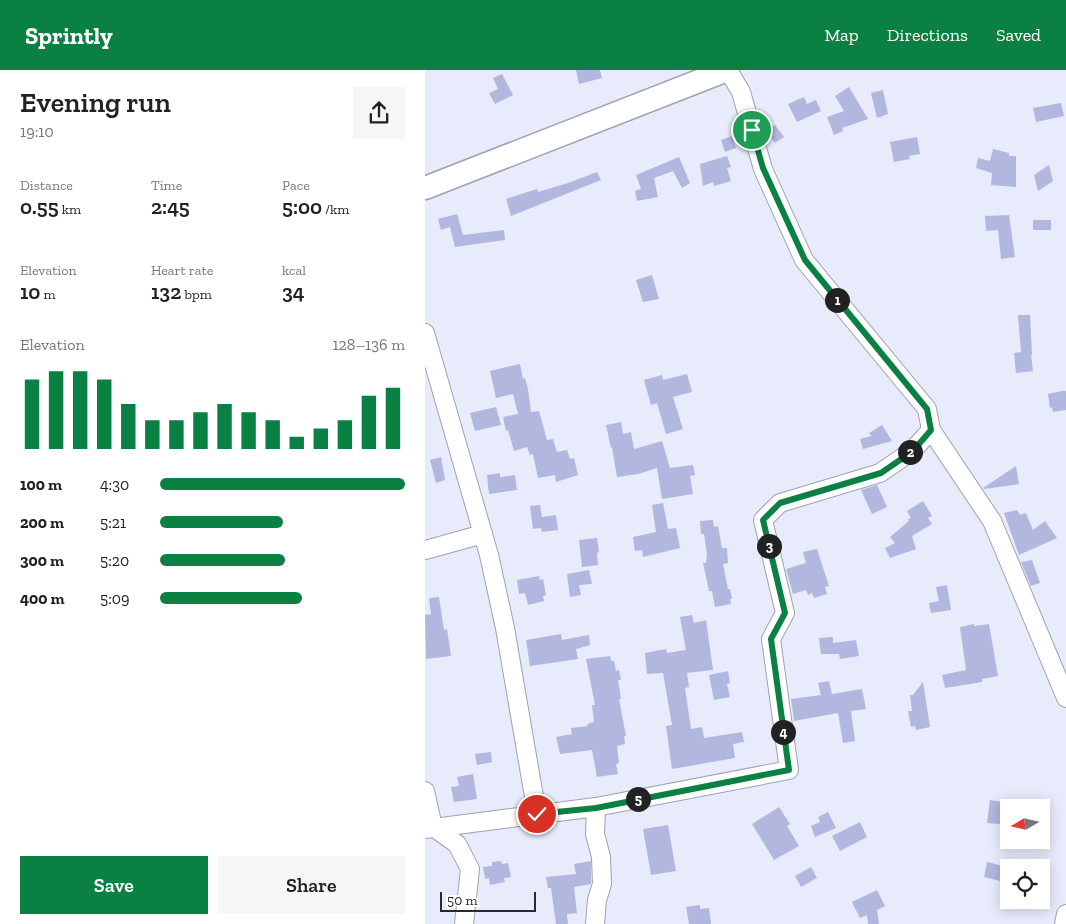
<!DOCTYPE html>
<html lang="en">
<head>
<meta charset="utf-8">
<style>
  :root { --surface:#fff; --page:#f6f6f6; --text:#222; --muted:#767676; --accent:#0b8043 }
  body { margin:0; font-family:"Zilla Slab",serif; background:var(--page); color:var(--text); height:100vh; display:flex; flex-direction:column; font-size:19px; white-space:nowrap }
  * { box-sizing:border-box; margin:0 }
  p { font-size:16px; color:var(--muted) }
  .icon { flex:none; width:28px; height:28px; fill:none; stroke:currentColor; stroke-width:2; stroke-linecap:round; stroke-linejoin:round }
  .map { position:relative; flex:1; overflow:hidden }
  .details { display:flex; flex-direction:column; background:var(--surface); width:425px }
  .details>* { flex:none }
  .needle { width:32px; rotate:261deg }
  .controls { position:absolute; left:575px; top:729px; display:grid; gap:10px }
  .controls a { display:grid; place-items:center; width:50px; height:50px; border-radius:0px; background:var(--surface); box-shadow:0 2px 12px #0003; font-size:25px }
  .scale { position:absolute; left:15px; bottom:12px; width:96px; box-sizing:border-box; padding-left:5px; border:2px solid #292a30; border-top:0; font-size:14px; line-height:18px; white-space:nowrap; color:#292a30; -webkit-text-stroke:4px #fff; paint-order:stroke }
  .pin { position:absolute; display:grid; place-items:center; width:42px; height:42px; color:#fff; margin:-21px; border:2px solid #fff; border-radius:50%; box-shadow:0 1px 5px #0007 }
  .km { position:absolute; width:25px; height:25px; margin:-12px; border-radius:50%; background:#222; color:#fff; font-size:14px; line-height:25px; text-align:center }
  .round { display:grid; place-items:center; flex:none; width:52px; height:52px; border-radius:0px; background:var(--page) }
  .headline { display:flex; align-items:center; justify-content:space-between; height:85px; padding:0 20px }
  h1 { font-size:28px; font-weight:600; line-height:38px }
  .metrics { display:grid; grid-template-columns:repeat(3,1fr); gap:8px; height:85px; padding:5px 20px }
  .metrics div { display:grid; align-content:center }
  .metrics b { font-size:21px; font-weight:600 }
  .metrics small { font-size:14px; font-weight:400 }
  .metrics p { font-size:14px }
  .chart { height:140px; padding:10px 20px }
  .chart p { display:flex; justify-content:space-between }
  .chart svg { width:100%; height:90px; margin-top:5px; stroke:var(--accent); stroke-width:6 }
  .primary-button { display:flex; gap:10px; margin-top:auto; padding:10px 20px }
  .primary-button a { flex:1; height:58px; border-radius:0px; background:var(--accent); color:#fff; font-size:20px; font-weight:600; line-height:58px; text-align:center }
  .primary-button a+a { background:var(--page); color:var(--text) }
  ul { padding:0 20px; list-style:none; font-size:16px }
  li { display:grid; grid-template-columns:80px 60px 1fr; align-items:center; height:38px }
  li i { height:12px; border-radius:6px; background:var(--accent) }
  header { display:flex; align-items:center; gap:30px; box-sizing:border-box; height:70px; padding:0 25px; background:var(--accent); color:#fff }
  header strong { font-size:24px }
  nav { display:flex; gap:28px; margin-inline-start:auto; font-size:18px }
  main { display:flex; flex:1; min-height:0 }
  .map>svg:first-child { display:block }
  .building { fill:#b1b7de }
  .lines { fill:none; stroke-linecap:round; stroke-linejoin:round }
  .minor-casing { stroke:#9fa1b0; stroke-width:20 }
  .major-casing { stroke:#9fa1b0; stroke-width:25 }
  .minor { stroke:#fff; stroke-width:18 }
  .major { stroke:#fff; stroke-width:22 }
  .route-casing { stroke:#fff; stroke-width:10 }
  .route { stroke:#0b8043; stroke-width:6 }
</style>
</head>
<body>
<header>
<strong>Sprintly</strong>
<nav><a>Map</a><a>Directions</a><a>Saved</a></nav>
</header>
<main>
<section class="details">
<div class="headline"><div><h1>Evening run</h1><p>19:10</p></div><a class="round"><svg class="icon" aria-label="share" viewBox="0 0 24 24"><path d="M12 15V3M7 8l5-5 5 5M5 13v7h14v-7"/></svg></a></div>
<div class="metrics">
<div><p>Distance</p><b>0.55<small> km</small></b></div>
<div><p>Time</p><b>2:45</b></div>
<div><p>Pace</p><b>5:00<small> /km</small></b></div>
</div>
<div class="metrics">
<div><p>Elevation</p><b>10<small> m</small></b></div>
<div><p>Heart rate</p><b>132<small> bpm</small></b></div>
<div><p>kcal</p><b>34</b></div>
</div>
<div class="chart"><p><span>Elevation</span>128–136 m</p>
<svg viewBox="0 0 160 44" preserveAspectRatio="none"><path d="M5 44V10M15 44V6M25 44V6M35 44V10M45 44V22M55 44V30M65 44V30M75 44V26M85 44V22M95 44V26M105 44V30M115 44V38M125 44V34M135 44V30M145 44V18M155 44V14"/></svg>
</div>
<ul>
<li><b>100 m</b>4:30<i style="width:100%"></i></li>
<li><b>200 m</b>5:21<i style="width:50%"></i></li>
<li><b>300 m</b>5:20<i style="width:51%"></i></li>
<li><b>400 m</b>5:09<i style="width:58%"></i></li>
</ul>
<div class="primary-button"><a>Save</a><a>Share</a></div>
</section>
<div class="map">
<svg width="641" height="854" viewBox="0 0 641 854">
  <rect width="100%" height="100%" fill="#e8ebfb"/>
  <!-- building -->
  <g class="building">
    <polygon points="151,0 175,0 177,8 154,14"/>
    <polygon points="77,4 88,25 70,34 64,23 73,19 68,8"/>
    <polygon points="424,17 443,49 417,58 418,61 409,65 402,47 419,41 410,26"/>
    <polygon points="458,20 463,44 452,48 446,23"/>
    <polygon points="379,27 382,34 391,30 396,41 372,52 363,34"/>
    <polygon points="636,33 639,46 611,52 608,38"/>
    <polygon points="350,55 359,67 350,73 341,61"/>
    <polygon points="307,66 311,78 300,82 296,70"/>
    <polygon points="492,67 495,84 484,86 485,89 469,92 465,72"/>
    <polygon points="568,79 584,83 584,86 591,86 591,117 566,115 567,103 551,98 553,88 565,91"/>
    <polygon points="302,86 306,97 302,98 306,111 289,116 288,112 278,116 275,94"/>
    <polygon points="254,87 265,113 257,118 248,101 229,108 233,127 212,131 210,121 216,119 211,105"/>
    <polygon points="624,95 628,111 613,121 609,105"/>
    <polygon points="172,102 176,110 86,146 81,129 112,119 113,122 143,113"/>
    <polygon points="32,144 38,165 79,160 80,170 30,177 25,157 16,160 13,149"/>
    <polygon points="584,145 590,187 576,189 573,160 561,161 560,146"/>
    <rect x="608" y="150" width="18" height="10"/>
    <polygon points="227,205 234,229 218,232 211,210"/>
    <polygon points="593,245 605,245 607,285 606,285 608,301 591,303 589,283 596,282"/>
    <polygon points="95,294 98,309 100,308 103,319 106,342 114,341 122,370 128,369 132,382 142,380 145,389 149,388 153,405 131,412 130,405 113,408 108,384 105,385 102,377 89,381 83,360 81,361 78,347 93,344 88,324 71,328 65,301"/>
    <polygon points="262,304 267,322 248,327 258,359 241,364 232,333 226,335 219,310 237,305 238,310"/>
    <polygon points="637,321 641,321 641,340 628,342 627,337 625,338 623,324"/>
    <polygon points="71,337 76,355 50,361 45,343"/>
    <polygon points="196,352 198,364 206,362 209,379 237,371 245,398 268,395 270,405 265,406 268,424 237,429 232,398 213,404 192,407 187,377 186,378 181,355"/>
    <polygon points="457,355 467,371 438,379 435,369 447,366 444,363"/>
    <polygon points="16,387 20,410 11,413 5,390"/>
    <polygon points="591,396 594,414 559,419 558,418"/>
    <polygon points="75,403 75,407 90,405 92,420 64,424 62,405"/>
    <polygon points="452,415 462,437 447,444 436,420"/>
    <polygon points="498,431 507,446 503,448 507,454 487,466 491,479 465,488 460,478 470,473 465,467 484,451 483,449 486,448 482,441"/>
    <polygon points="238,433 243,459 251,458 255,478 218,487 217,480 210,481 208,467 231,462 227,435"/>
    <polygon points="115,435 117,447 131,445 133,460 117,462 116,458 108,459 105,436"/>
    <polygon points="592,440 595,445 601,443 608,460 620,451 632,468 594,485 579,443"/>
    <polygon points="288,450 289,457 293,456 297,478 302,478 303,493 298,494 303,519 305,519 307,529 305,529 306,534 290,537 287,521 284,521 278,493 281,493 282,484 279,464 276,464 275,451"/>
    <polygon points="172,468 174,482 172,483 173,495 157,497 154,470"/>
    <polygon points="392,479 404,516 400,517 402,524 389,528 387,523 383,525 381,520 368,524 361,499 381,493 378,482"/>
    <polygon points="607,490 615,513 606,516 596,492"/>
    <polygon points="164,500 167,514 154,515 156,525 145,527 142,504"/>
    <polygon points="114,506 115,510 118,509 121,525 118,526 119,531 103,535 100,523 94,524 92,510"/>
    <polygon points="522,515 526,540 506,543 504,533 514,531 511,517"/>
    <polygon points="14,527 19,560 22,559 26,586 1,589 0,545 6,544 4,528"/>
    <polygon points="267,545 269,553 281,550 288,600 262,603 264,617 260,618 266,659 277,657 279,668 317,662 319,672 308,674 310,688 247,699 241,656 247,655 238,603 222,604 220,583 241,579 242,583 261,580 255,547"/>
    <polygon points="549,554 549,556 564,554 573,606 557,609 557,612 520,618 517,605 541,600 535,557"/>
    <polygon points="136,564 137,570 164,565 165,575 151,579 153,589 105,596 101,570"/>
    <polygon points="406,567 408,567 408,573 431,570 434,586 415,589 414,584 396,584 394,568"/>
    <polygon points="185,586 186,591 189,591 191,601 194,600 196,610 193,610 196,629 194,629 201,666 199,666 200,674 192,676 194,693 191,694 193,704 172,707 167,680 135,684 131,667 147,664 146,658 163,656 162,654 169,652 167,635 170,635 161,589"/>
    <polygon points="303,601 305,613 302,614 305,627 289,630 284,605"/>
    <polygon points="404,611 407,624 437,619 441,639 426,641 430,671 418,673 413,643 369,651 366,629 396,625 393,613"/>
    <polygon points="498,612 505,657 491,660 490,656 486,657 483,641 487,641 485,625 488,625"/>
    <polygon points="66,682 67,692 52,695 50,684"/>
    <polygon points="48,704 52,729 29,732 26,717 34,716 32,707"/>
    <polygon points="565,730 578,732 575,754 562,753"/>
    <polygon points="354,737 365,754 362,756 374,776 349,790 327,754"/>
    <polygon points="403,742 411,758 390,767 386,756 395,752 393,747"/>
    <polygon points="435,752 442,767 415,781 407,766"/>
    <polygon points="243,755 251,801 226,805 218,759"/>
    <polygon points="76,791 77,794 83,793 86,807 79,808 80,812 65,815 64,808 60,809 58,797 67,796 67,792"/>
    <polygon points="166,791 166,814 149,817 152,843 142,844 143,854 131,854 126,818 123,818 121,807 151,804 149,794"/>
    <polygon points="562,792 578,796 575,811 559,807"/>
    <polygon points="386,797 392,808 376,817 370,806"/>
    <polygon points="452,820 460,836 452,840 454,854 443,854 442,845 435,848 427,832"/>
    <polygon points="275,835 275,839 284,838 286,854 264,854 261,837"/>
  </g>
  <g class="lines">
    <defs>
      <g id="minor">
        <polyline points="303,0 316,22 338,99 379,190 502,339 506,360 567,451 641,628"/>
        <polyline points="0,263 64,485 80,558 112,744"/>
        <polyline points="0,480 58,464"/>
        <polyline points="0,721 8,757 32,774 45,799 39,854"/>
        <polyline points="0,759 171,737 364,700 346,569 360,543 338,450 355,433 455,403 487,381 506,360"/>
        <polyline points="170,854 172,830 177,814 176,787 170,764 171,737"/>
        <polyline points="639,854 641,844"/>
      </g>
      <polyline id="major" points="0,118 302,0"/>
    </defs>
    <!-- minor casing -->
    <use href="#minor" class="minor-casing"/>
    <!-- major casing -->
    <use href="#major" class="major-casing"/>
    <!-- minor -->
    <use href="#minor" class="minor"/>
    <!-- major -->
    <use href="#major" class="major"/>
  </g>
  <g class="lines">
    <defs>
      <polyline id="route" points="112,744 171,738 364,700 346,569 360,543 338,450 355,433 456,403 488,381 506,360 502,339 380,190 338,98 327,60"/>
    </defs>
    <!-- route casing -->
    <use href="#route" class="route-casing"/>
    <!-- route -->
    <use href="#route" class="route"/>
  </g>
</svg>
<div class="controls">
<a><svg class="needle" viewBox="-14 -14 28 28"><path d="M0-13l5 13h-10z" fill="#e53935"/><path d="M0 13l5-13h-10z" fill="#767676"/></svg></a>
<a><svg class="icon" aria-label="locate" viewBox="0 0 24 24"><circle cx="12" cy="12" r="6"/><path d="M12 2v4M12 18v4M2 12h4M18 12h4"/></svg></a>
</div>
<div class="scale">50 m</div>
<div class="pin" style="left:327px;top:60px;background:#1e9e55"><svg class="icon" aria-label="arrive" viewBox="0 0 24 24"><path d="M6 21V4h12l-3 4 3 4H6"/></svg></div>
<div class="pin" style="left:112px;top:744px;background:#d93025"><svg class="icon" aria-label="check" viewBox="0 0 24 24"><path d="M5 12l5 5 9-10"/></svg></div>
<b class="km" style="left:412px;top:230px">1</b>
<b class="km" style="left:485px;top:382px">2</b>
<b class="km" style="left:344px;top:476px">3</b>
<b class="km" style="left:358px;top:662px">4</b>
<b class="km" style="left:213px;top:729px">5</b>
</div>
</main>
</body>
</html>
